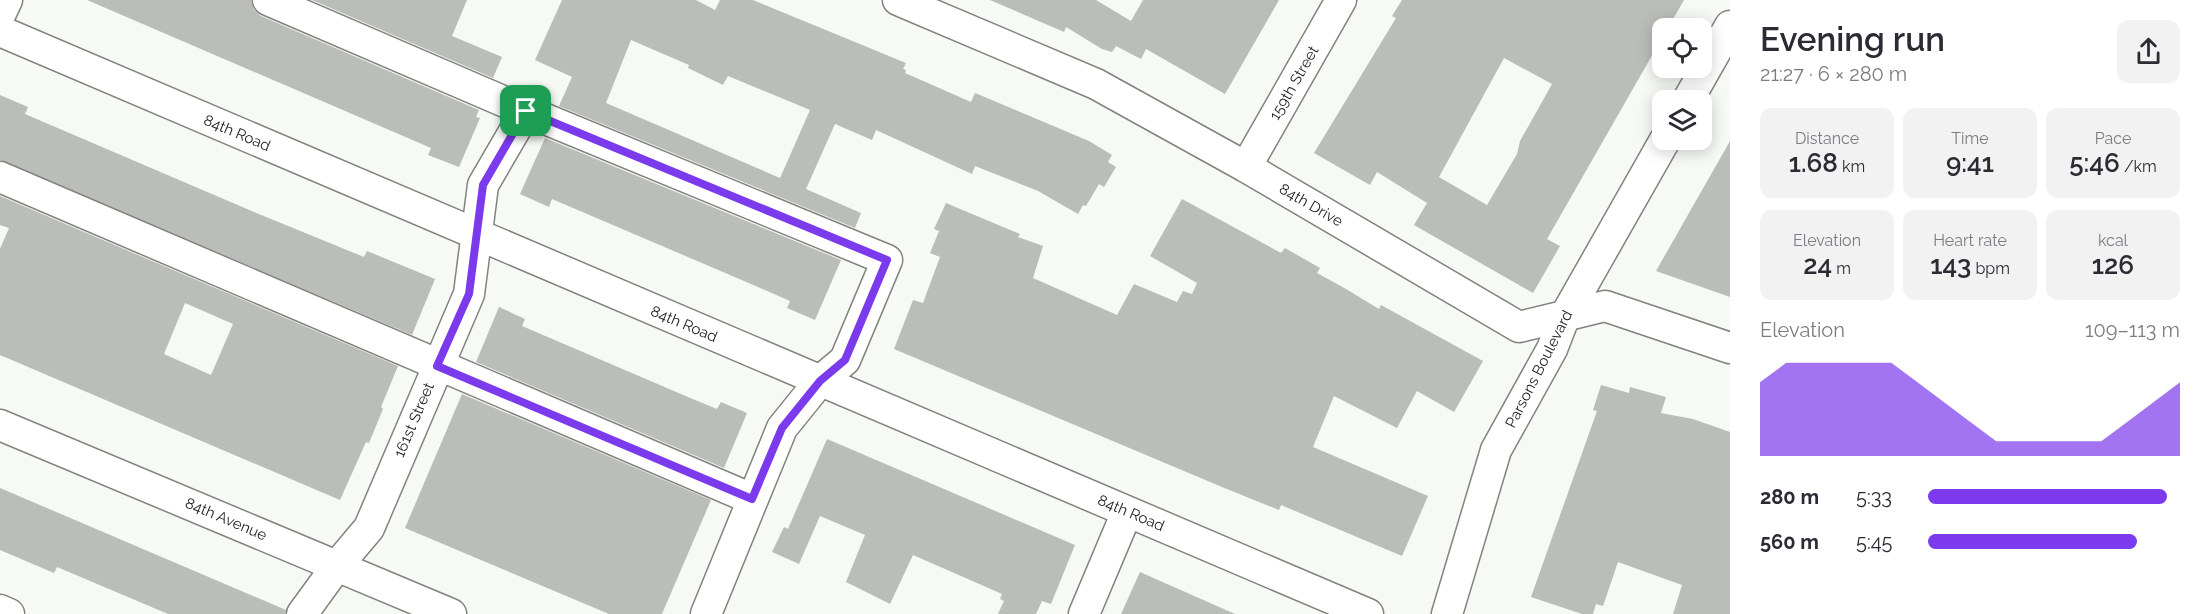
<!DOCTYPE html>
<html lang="en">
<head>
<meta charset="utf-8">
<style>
  :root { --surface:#fff; --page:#f2f2f3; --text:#2b2b33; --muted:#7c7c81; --accent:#7c3aed }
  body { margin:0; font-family:Raleway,sans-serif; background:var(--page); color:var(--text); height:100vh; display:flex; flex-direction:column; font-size:22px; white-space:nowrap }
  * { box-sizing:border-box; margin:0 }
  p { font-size:20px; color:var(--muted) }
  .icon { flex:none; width:33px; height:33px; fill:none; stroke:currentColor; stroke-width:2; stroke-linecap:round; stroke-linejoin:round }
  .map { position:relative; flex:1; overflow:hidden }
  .details { display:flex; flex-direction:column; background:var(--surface); width:480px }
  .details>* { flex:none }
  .controls { position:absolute; left:1652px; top:18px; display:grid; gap:12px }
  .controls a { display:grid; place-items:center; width:60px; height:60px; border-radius:12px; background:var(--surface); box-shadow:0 3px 15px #0003; font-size:30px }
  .pin { position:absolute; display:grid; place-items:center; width:51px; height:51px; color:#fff; margin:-26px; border-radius:12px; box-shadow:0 3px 9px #0006 }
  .round { display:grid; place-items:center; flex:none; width:63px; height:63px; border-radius:12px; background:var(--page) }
  .headline { display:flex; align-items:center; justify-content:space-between; height:102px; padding:0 30px }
  h1 { font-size:33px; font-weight:600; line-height:45px }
  .stats { display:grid; grid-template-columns:repeat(3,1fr); gap:9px; height:102px; padding:6px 30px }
  .stats div { display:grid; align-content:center; border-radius:12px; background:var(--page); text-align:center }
  .stats b { font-size:26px; font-weight:600 }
  .stats small { font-size:16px; font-weight:400 }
  .stats p { font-size:16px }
  .chart { height:168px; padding:12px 30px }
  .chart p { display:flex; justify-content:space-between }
  .chart svg { width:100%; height:108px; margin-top:6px; fill:var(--accent); opacity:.7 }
  ul { padding:0 30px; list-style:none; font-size:20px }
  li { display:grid; grid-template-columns:96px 72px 1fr; align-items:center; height:45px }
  li i { height:15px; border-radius:8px; background:var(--accent) }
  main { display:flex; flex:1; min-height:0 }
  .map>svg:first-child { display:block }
  .building { fill:#babdb8; fill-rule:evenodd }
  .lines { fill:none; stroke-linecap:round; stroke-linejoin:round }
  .minor-casing { stroke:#80837e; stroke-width:33 }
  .minor { stroke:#fff; stroke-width:30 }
  .route-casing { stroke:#fff; stroke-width:12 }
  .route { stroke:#7c3aed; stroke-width:8 }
  .labels { text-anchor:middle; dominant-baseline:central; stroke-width:6; stroke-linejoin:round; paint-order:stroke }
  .street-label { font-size:15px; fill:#222321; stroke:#fff }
</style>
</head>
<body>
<main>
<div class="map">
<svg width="1730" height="614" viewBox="0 0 1730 614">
  <rect width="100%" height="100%" fill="#f6f9f4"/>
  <!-- building -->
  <g class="building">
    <polygon points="87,0 251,0 254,10 261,16 479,110 476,117 480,118 459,167 428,155 431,148"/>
    <polygon points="312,0 467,0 452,36 502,57 493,78"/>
    <path d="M562,0H696L715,10L720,0H753L906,63L903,69L906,70L905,73L971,102L975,93L1089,141L1112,155L1108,162L1116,167L1104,187L1099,184L1086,206L1083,205L1078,214L1038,191L975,166L972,174L876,130L872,140L835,124L806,189L861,213L855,228L559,106L572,77L535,60ZM631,40L689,65L688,68L723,85L728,76L810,110L780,178L606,103Z"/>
    <polygon points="990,0 1096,0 1131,21 1143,0 1279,0 1225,94 1146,49 1141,59 1116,46 1112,52 1102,49 1066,27 1064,32"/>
    <path d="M1402,0H1684L1668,28H1662V38L1547,239L1560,246L1533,293L1414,225L1427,203L1377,172L1370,185L1314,153L1396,18L1392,16ZM1504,58L1552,84L1520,141L1517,154L1487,205L1439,177Z"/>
    <polygon points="0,95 28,107 25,114 254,212 364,257 367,251 435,279 412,335 0,160"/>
    <polygon points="545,138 841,260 815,320 787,308 790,301 744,281 552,199 549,207 520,194"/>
    <polygon points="1730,141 1730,297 1656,271"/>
    <path d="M0,196L398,366L381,407L383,409L369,443L366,442L340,500L0,355V249L9,228L0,225ZM185,303L233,324L211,375L164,354Z"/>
    <polygon points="1182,199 1281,253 1285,248 1320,268 1317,273 1346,289 1379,309 1381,305 1483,361 1454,412 1417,391 1397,428 1334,396 1313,447 1428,496 1402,556 1281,505 1279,510 1222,487 894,349 913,300 923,303 940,257 930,253 939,231 934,229 946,203 1020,234 1018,237 1043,246 1033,278 1117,315 1134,284 1177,302 1183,291 1192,294 1197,283 1150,256"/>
    <polygon points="499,307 525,319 522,326 695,400 717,409 721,402 747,413 724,468 476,362"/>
    <polygon points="1601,385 1629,393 1630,387 1666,397 1661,413 1693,419 1730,432 1730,614 1673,614 1682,585 1618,562 1603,606 1596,604 1593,614 1582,614 1531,597 1597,411 1593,410"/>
    <polygon points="462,394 711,500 662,614 609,614 405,528"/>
    <polygon points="827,439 1075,545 1051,604 1042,601 1036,614 998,614 1004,601 1000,599 1002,594 913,555 890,604 846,582 865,535 820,516 799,564 772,552 784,527 788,529"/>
    <polygon points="0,488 286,610 285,614 168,614 57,567 54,573 0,550"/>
    <polygon points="1140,572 1235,614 1121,614"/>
  </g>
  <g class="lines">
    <defs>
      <g id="minor">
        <polyline points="268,0 526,111 887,260 845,360 820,381 782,428 706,614"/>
        <polyline points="898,0 1096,84 1246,167 1519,327 1605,306 1730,348"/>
        <polyline points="0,15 7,0"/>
        <polyline points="0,31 1368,614"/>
        <polyline points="1688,100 1730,26"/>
        <polyline points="1246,167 1341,0"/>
        <polyline points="0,177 752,499"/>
        <polyline points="0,425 451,614"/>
        <polyline points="0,610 9,614"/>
        <polyline points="302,614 337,566 369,528 469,294 483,185 526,111"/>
        <polyline points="1084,614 1127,512"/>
        <polyline points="1447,614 1496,450 1552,349 1564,318 1665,140"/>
      </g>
    </defs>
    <!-- minor casing -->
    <use href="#minor" class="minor-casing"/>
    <!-- minor -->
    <use href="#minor" class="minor"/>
  </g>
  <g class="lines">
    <defs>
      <polygon id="route" points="526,111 887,260 845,360 820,381 782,428 752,499 437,366 469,294 483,185"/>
    </defs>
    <!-- route casing -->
    <use href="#route" class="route-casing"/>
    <!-- route -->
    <use href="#route" class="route"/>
  </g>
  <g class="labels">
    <!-- street labels -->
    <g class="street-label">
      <text transform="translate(1294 83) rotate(-60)">159th Street</text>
      <text transform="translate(237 133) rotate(23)">84th Road</text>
      <text transform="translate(1311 205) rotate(30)">84th Drive</text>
      <text transform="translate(684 324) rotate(23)">84th Road</text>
      <text transform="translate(1539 369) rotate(-63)">Parsons Boulevard</text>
      <text transform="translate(414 420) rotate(-67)">161st Street</text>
      <text transform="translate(1131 513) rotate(23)">84th Road</text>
      <text transform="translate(226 519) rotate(23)">84th Avenue</text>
    </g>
  </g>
</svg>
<div class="controls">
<a><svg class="icon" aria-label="locate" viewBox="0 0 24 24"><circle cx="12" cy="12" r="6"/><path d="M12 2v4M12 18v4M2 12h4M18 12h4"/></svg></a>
<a><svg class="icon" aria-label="layers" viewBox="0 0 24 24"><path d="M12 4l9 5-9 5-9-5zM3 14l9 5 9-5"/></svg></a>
</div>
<div class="pin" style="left:526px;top:111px;background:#1e9e55"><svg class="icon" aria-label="arrive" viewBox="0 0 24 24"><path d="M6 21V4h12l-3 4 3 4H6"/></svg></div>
</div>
<section class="details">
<div class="headline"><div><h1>Evening run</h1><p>21:27 · 6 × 280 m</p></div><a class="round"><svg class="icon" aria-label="share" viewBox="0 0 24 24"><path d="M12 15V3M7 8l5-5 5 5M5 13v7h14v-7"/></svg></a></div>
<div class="stats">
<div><p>Distance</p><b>1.68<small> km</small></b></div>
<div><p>Time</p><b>9:41</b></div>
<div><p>Pace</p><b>5:46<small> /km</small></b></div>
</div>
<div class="stats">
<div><p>Elevation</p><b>24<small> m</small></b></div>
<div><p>Heart rate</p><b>143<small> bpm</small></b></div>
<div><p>kcal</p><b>126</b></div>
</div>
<div class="chart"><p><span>Elevation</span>109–113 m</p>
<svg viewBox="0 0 160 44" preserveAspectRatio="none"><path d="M0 44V14L10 6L20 6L30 6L40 6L50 6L60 14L70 22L80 30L90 38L100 38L110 38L120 38L130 38L140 30L150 22L160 14V44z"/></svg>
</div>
<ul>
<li><b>280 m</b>5:33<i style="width:95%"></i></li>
<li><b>560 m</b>5:45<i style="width:83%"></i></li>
</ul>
</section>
</main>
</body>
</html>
